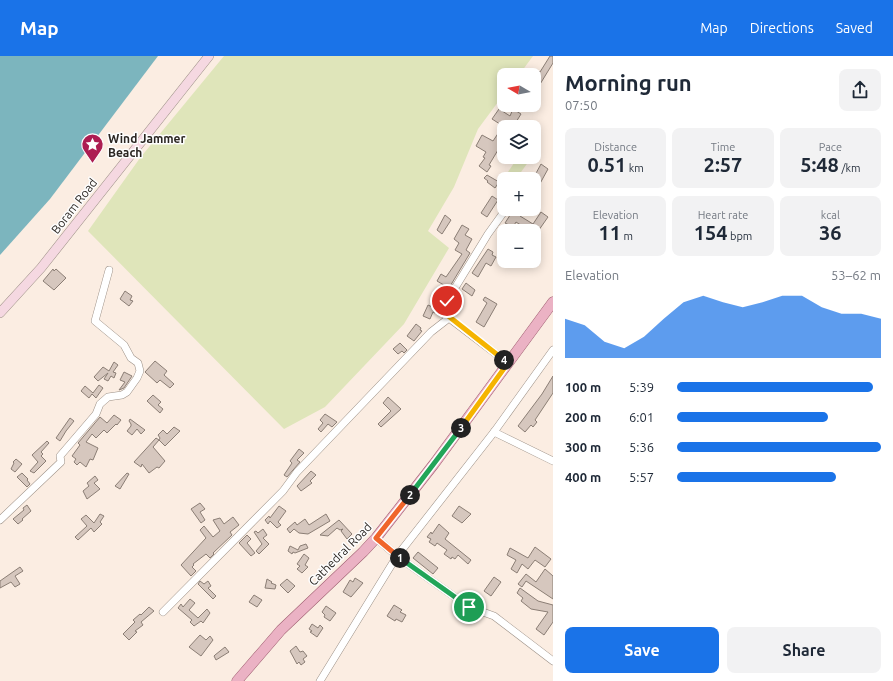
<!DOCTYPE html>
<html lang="en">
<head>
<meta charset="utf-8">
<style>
  :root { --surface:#fff; --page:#f2f2f3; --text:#1f2937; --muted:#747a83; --accent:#1a73e8 }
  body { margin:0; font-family:Ubuntu,sans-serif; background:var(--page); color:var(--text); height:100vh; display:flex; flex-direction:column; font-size:15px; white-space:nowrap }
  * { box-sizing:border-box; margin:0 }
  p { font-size:13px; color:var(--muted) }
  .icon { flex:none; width:22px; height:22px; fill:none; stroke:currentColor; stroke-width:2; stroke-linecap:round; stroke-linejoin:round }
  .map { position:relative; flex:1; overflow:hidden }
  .sheet { display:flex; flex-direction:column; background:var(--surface); width:340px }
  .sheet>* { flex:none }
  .needle { width:26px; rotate:280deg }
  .fabs { position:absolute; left:497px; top:12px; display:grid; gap:8px }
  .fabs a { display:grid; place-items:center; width:44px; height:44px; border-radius:8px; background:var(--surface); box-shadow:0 2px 10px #0003; font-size:20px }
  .pin { position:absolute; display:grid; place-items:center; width:34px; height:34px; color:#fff; margin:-17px; border:2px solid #fff; border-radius:50%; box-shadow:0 1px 4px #0007 }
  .km { position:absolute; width:20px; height:20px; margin:-10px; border-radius:50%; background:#222; color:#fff; font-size:11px; line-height:20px; text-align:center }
  .round { display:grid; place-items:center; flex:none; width:42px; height:42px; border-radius:8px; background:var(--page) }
  .head { display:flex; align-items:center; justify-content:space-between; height:68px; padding:0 12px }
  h1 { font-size:22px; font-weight:600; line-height:30px }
  .metrics { display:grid; grid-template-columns:repeat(3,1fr); gap:6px; height:68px; padding:4px 12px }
  .metrics div { display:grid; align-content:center; border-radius:8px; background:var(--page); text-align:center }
  .metrics b { font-size:20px; font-weight:600 }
  .metrics small { font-size:11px; font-weight:400 }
  .metrics p { font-size:11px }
  .chart { height:112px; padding:8px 12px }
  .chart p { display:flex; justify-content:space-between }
  .chart svg { width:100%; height:72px; margin-top:4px; fill:var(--accent); opacity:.7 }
  .primary-button { display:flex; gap:8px; margin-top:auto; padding:8px 12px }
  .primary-button a { flex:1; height:46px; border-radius:8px; background:var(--accent); color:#fff; font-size:16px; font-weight:600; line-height:46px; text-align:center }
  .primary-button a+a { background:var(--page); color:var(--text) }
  ul { padding:0 12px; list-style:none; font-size:13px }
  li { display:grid; grid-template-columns:64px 48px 1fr; align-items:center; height:30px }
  li i { height:10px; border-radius:5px; background:var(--accent) }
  header { display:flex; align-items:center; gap:24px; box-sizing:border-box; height:56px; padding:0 20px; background:var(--accent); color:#fff }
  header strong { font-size:19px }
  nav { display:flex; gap:22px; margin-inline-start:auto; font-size:14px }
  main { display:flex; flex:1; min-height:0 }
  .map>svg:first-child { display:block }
  .green { fill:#dfe5ba }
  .water { fill:#7cb5be }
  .building { fill:#d6c7be; stroke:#8b7e75 }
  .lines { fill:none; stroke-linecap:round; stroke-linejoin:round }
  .street-casing { stroke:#9c9086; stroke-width:8 }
  .secondary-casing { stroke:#9c9086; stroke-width:10 }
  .primary-casing { stroke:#9f5f71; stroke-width:11 }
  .street { stroke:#fff; stroke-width:7 }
  .secondary { stroke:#f5d8e1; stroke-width:9 }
  .primary { stroke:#ebb2c4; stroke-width:10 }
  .split-1-casing { stroke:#fff; stroke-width:8 }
  .split-2-casing { stroke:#fff; stroke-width:8 }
  .split-3-casing { stroke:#fff; stroke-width:8 }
  .split-4-casing { stroke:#fff; stroke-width:8 }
  .split-5-casing { stroke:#fff; stroke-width:8 }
  .split-1 { stroke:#22a559; stroke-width:5 }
  .split-2 { stroke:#f0652b; stroke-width:5 }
  .split-3 { stroke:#22a559; stroke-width:5 }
  .split-4 { stroke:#f5b400; stroke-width:5 }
  .split-5 { stroke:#f5b400; stroke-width:5 }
  .labels { text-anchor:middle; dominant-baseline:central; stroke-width:3; stroke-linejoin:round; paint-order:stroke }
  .poi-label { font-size:12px; font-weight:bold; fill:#2b2622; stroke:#fdfdfd; text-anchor:start }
  .street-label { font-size:12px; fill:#2b2622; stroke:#fdfdfd }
</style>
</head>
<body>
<header>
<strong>Map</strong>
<nav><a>Map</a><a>Directions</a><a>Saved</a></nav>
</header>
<main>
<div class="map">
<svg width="553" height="625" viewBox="0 0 553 625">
  <rect width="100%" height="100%" fill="#fbede2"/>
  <!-- green -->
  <g class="green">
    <polygon points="224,0 533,0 519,19 504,19 504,38 478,73 454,131 428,175 449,192 404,268 325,351 284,373 88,175 140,102"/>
    <polygon points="518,101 523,101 529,105 516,123 512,123 506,119"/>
  </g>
  <!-- water -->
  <polygon class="water" points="0,0 158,0 50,143 0,199"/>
  <!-- building -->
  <g class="building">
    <polygon points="550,0 553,0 553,7 534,38 534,22 539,15 540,16"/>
    <polygon points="499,53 510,60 513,53 521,58 513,71 504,70 504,84 489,109 491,110 487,116 479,110 485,102 483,101 486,96 476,90 482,79 493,85 503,70 492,63"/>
    <polygon points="541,108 548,113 537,133 534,132 534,121"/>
    <polygon points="487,119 499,126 495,132 487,126 488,125 484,122"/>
    <polygon points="492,140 498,144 487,161 481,157"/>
    <polygon points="514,153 524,153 520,160 533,168 541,156 548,161 534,181 534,175 530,175 516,166 513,171 505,167"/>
    <polygon points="445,159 451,164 442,178 437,174"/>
    <polygon points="462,169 469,173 465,179 472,183 466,194 470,197 449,232 437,225 441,218 446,221 462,198 455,194 459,187 454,183"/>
    <polygon points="488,193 493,196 492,199 496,201 491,210 486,207 478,221 472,217"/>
    <polygon points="53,213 54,215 56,213 66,222 54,234 43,225"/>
    <polygon points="466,227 475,234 472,240 462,233"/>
    <polygon points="125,235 132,240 130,244 133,245 129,250 120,243"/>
    <polygon points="485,241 497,248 484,271 476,266 487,247 483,244"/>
    <polygon points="428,249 437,253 435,257 433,256 430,263 423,260"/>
    <polygon points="416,268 421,272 420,274 422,275 414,285 407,280"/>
    <polygon points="400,287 407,294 404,297 402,295 398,298 393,293"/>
    <polygon points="155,305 167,315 164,319 174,328 170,332 160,324 157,327 145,316"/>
    <polygon points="114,306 118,309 113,316 116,317 114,322 111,320 108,325 104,323 108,317 98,325 94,321 103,311 109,315"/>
    <polygon points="124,316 132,320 124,332 119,334 125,326 120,324"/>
    <polygon points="553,320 553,337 535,364 537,366 533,371 531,369 525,376 518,370 542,338"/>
    <polygon points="99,329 103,332 96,342 92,338 89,342 81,335 85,330 93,337"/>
    <polygon points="153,339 161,346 158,349 163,353 160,357 147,345"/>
    <polygon points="388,341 401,353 381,371 378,368 391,355 383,347"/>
    <polygon points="325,358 337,366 332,371 328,368 321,376 318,373 323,367 320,364"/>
    <polygon points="114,359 121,364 117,369 116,368 107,377 104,374 96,382 92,378 86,386 98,392 93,404 90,403 86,411 80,406 77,409 74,406 76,403 72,400 80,389 78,387 100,361 107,367"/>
    <polygon points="70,362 74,365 66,375 60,385 56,382"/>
    <polygon points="130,363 145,374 141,378 137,373 132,379 127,375 131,370 131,368 129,365"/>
    <polygon points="174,371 180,375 165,390 159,384 160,382 158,379 163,374 167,378"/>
    <polygon points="156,382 159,384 153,391 165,405 159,412 157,411 149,417 142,408 141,411 134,406"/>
    <polygon points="47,385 49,387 41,396 43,398 41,400 46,405 34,417 30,415 38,406 32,399"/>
    <polygon points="299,393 304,397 297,404 300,406 287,421 284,419 292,407 290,405"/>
    <polygon points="16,403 22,408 15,416 11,413 14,407 13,406"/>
    <polygon points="311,415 316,419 310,425 312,427 301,435 297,430"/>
    <polygon points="22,417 28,423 27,424 30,428 27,431 17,421"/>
    <polygon points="127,417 129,418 120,433 115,430"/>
    <polygon points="95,420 98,424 94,427 100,433 87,443 83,435 89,430 87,427"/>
    <polygon points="200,447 205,453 200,456 205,464 201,467 191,453"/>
    <polygon points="27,449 31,455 22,463 23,464 18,468 13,463 24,454 23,452"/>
    <polygon points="279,450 286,455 278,466 281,469 277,472 270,465 268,468 265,464 269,460 270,462"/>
    <polygon points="459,450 471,458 462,467 452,460"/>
    <polygon points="100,458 104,460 100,466 102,468 94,476 91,472 78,484 75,481 87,470 81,463 86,459 94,467"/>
    <polygon points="326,458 330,465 308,478 299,477 294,473 290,477 287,473 295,466 297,469 305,463 309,469"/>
    <polygon points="233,461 239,469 230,476 232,479 213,497 214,498 210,502 206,498 193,508 194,509 192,511 196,515 191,520 181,509 206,482 200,474 204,470 213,481 220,475 213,464 220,462 224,468"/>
    <polygon points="339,464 352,478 347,483 341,475 343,473 340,474 337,472 328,480 320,479"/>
    <polygon points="439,468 449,477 445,483 471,504 468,508 458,499 455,503 452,501 451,503 444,498 447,494 437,487 435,490 429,486 431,483 427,481 431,476 432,478"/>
    <polygon points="263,473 267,479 263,482 269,488 259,498 256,495 262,488 254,476 256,475 258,477"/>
    <polygon points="247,479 251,483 247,487 255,497 251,500 239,487"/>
    <polygon points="306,488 308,492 295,497 293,496 292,498 288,495 290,490 298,494 300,490"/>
    <polygon points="535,491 551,503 545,511 535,504 528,513 522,508 517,517 511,513 516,504 507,499 510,492 528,502"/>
    <polygon points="418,496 438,512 433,518 413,502"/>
    <polygon points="304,498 309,502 305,509 308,511 302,517 297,513 300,510 297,508"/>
    <polygon points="20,511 23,515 15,520 20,528 15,531 11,526 0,532 0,525"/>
    <polygon points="545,513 553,520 553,543 526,525 522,531 518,528 526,518 536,526"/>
    <polygon points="494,521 501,526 491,540 484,535"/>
    <polygon points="355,522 363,527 351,541 343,536 350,524 353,526"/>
    <polygon points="267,523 272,526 271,527 276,529 275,533 265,532"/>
    <polygon points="287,523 295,530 288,537 280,529"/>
    <polygon points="200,525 204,528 208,525 211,530 208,532 216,540 213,543 198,528"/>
    <polygon points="520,532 538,545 553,549 553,566 544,579 536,573 548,556 531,553 521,545 523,542 517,537"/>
    <polygon points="254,539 262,544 257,551 249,546"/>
    <polygon points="190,543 195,547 189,554 198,562 207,553 210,557 203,567 201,565 194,570 190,566 192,564 178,552 181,548 183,551"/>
    <polygon points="394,549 402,554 400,556 406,559 402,566 396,563 395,565 387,560"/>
    <polygon points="326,550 336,557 330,565 324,561 325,559 322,556"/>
    <polygon points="149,551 154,555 141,566 143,569 135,575 137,576 129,584 123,578 135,566 133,564 140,558 141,559"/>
    <polygon points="312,568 318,572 320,569 323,572 317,581 310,576 312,575 309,573"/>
    <polygon points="200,579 206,584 210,580 213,584 201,600 189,591"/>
    <polygon points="296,590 300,596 303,595 307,600 303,603 305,606 301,609 299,606 297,608 290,595"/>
    <polygon points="225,591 229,596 216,604 214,600 215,599"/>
  </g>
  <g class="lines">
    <defs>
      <g id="street">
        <polyline points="449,262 442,255 447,245 488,178 506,153"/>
        <polyline points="494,376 553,405"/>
        <polyline points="0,464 61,406 60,400 96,358 100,348 108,341 122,339 127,336 137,322 140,315 138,307 131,302 124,289 95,265 109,214"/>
        <polyline points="376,482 397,500 469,551 494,560 553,605"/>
        <polyline points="163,556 283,435 297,416 431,276 449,262 508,307"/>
        <polyline points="320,625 397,500 494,376 553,294"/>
      </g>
      <polyline id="secondary" points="0,257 41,212 209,0"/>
      <polyline id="primary" points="237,625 281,574 363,496 376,482 434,408 553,246"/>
    </defs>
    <!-- street casing -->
    <use href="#street" class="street-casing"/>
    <!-- secondary casing -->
    <use href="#secondary" class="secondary-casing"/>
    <!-- primary casing -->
    <use href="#primary" class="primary-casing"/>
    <!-- street -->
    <use href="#street" class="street"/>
    <!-- secondary -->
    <use href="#secondary" class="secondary"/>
    <!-- primary -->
    <use href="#primary" class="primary"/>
  </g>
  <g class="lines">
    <defs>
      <polyline id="split-1" points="400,502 469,551"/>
      <polyline id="split-2" points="400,502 376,482 410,439"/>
      <polyline id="split-3" points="410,439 461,372"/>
      <polyline id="split-4" points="461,372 508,307 504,304"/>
      <polyline id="split-5" points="447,245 442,255 504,304"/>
    </defs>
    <!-- split-1 casing -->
    <use href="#split-1" class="split-1-casing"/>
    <!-- split-2 casing -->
    <use href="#split-2" class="split-2-casing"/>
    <!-- split-3 casing -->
    <use href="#split-3" class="split-3-casing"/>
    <!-- split-4 casing -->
    <use href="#split-4" class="split-4-casing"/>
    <!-- split-5 casing -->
    <use href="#split-5" class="split-5-casing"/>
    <!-- split-1 -->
    <use href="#split-1" class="split-1"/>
    <!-- split-2 -->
    <use href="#split-2" class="split-2"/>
    <!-- split-3 -->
    <use href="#split-3" class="split-3"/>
    <!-- split-4 -->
    <use href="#split-4" class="split-4"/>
    <!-- split-5 -->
    <use href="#split-5" class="split-5"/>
  </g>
  <!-- icons -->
  <defs>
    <symbol id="sight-pin" viewBox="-11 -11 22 30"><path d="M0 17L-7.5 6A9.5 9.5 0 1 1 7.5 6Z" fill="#ad1d52" stroke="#fdfdfd"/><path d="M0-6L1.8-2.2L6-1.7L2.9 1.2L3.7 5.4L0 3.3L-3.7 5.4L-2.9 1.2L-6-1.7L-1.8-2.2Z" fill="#fff"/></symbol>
  </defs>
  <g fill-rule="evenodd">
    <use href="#sight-pin" x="80" y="76" width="25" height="34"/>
  </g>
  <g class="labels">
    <!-- poi labels -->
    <g class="poi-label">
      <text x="108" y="82">Wind Jammer<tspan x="108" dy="14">Beach</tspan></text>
    </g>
    <!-- street labels -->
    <g class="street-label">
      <text transform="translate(74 150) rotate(-52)">Boram Road</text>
      <text transform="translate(340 498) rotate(-45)">Cathedral Road</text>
    </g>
  </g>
</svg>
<div class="fabs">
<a><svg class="needle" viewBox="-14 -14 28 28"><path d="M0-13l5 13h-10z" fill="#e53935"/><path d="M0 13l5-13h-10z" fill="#747a83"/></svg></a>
<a><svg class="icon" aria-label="layers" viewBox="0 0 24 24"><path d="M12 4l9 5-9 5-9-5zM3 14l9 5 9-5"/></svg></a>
<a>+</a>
<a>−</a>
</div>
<div class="pin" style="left:469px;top:551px;background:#1e9e55"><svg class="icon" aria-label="arrive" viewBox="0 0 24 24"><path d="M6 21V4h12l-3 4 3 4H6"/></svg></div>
<div class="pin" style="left:447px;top:245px;background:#d93025"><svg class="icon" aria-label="check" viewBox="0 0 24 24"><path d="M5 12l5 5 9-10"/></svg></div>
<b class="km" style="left:400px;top:502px">1</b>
<b class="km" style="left:410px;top:439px">2</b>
<b class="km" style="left:461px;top:372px">3</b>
<b class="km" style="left:504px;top:304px">4</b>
</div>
<section class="sheet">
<div class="head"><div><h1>Morning run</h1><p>07:50</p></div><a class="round"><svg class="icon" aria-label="share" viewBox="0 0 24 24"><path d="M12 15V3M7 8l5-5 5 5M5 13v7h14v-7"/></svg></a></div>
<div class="metrics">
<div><p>Distance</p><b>0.51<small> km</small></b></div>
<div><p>Time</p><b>2:57</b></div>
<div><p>Pace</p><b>5:48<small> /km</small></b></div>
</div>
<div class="metrics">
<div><p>Elevation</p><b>11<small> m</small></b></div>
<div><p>Heart rate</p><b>154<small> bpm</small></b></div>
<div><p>kcal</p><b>36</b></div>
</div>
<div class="chart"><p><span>Elevation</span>53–62 m</p>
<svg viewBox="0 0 160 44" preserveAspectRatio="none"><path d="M0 44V20L10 24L20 34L30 38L40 31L50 20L60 10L70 6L80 10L90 13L100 10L110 6L120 6L130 13L140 17L150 17L160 20V44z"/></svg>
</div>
<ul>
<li><b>100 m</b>5:39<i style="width:96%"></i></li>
<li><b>200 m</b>6:01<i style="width:74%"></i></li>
<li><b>300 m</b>5:36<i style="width:100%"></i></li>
<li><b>400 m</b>5:57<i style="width:78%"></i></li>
</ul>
<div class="primary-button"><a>Save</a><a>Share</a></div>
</section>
</main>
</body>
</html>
